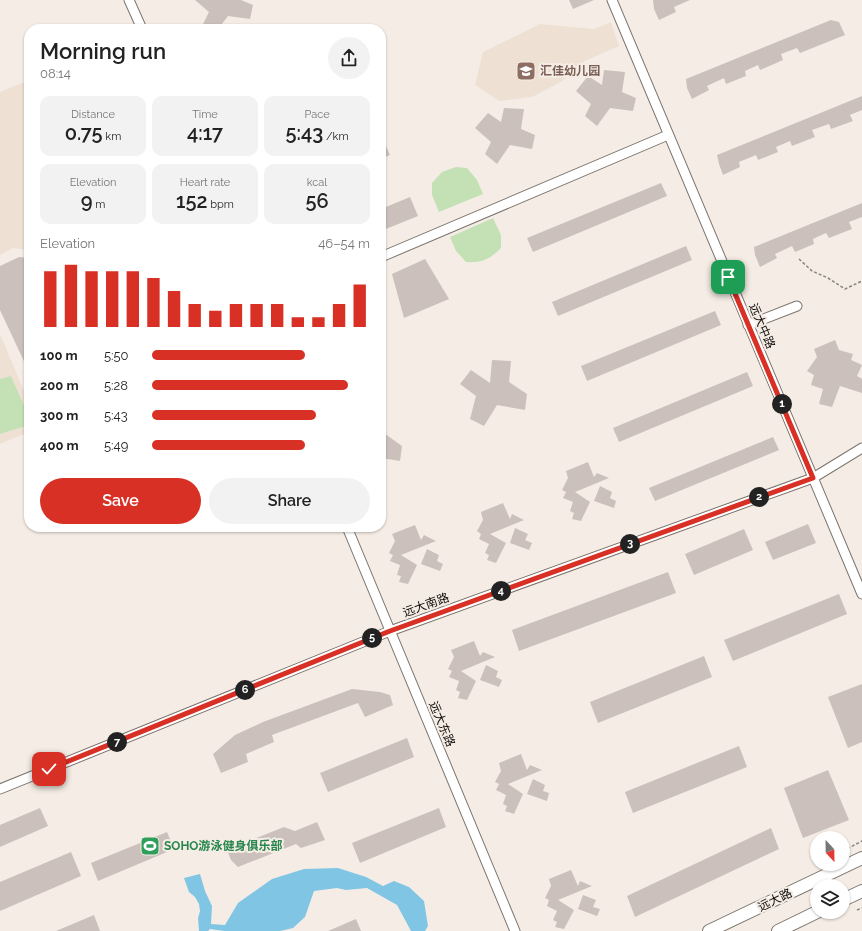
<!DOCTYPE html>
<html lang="en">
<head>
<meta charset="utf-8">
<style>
  :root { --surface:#fff; --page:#f2f2f2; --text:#222; --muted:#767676; --accent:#d93025 }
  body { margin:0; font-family:Raleway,"Noto Sans SC",sans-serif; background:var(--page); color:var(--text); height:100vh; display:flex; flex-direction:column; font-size:15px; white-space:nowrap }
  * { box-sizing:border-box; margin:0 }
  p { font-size:13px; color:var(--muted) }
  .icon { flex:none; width:22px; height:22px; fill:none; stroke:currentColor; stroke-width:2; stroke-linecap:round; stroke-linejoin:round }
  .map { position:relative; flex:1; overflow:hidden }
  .panel { position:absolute; left:24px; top:24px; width:362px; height:508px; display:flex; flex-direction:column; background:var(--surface); border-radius:16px; box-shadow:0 1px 3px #0004 }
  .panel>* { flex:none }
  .needle { width:26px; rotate:158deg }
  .buttons { position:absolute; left:810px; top:831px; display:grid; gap:8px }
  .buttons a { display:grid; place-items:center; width:40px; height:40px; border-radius:50%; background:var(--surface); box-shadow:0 1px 3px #0004; font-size:20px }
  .pin { position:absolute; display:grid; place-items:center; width:34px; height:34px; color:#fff; margin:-17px; border-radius:8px; box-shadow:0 2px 6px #0006 }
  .km { position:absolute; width:20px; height:20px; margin:-10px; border-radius:50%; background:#222; color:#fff; font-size:11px; line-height:20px; text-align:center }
  .round { display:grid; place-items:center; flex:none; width:42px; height:42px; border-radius:21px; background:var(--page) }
  .summary { display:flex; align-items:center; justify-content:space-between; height:68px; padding:0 16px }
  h1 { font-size:22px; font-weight:600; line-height:30px }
  .figures { display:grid; grid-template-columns:repeat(3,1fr); gap:6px; height:68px; padding:4px 16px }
  .figures div { display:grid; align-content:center; border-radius:10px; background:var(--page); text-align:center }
  .figures b { font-size:20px; font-weight:600 }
  .figures small { font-size:11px; font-weight:400 }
  .figures p { font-size:11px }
  .chart { height:112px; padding:8px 16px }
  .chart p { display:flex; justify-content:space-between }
  .chart svg { width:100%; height:72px; margin-top:4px; stroke:var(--accent); stroke-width:6 }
  .button { display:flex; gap:8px; margin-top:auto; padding:8px 16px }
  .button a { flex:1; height:46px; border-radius:24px; background:var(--accent); color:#fff; font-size:16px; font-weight:600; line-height:46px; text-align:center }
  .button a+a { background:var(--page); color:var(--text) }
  ul { padding:0 16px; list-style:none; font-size:13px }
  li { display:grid; grid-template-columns:64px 48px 1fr; align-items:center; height:30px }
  li i { height:10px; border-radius:5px; background:var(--accent) }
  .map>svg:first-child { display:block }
  .built { fill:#eee1d3 }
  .green { fill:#c4e1b5 }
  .water { fill:#80c5e4 }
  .building { fill:#cbc0bc }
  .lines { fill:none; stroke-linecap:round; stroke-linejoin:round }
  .minor-casing { stroke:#7b746d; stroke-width:11 }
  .major-casing { stroke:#7b746d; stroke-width:14 }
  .path { stroke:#88827d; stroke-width:1.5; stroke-dasharray:3 2; stroke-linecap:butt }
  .minor { stroke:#fff; stroke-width:9 }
  .major { stroke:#fff; stroke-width:12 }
  .route-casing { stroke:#fff; stroke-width:8 }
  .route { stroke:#d93025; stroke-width:5 }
  .labels { text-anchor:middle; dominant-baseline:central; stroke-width:4; stroke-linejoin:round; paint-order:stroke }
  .education-label { font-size:12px; font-weight:bold; fill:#785e54; stroke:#f5ede5; text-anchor:start }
  .street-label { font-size:12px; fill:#110e0c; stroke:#f5ede5 }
  .leisure-label { font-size:12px; font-weight:bold; fill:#27864d; stroke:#f5ede5; text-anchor:start }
</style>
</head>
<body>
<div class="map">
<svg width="862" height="931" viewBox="0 0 862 931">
  <rect width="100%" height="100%" fill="#f5ede5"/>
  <!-- built -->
  <g class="built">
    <polygon points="611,22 619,46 585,61 561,82 532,97 499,101 475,85 483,52 540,24 594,29"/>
    <polygon points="29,80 29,250 13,248 0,255 0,92"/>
    <polygon points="0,334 29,403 29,432 0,444"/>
  </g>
  <!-- green -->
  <g class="green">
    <polygon points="456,167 467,168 477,180 483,194 439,212 432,195 432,183 442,172"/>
    <path d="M493,218L501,235V248C490,259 482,263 466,262L456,251L450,237Z"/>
    <polygon points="11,376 29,417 29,425 0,434 0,379"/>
  </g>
  <!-- water -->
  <polygon class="water" points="338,868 366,877 383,886 394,881 409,887 424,901 428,926 425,931 411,931 397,905 367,888 346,890 337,888 314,891 305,917 293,928 280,931 224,931 210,929 208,931 199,931 198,918 200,911 199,904 195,897 189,892 184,878 200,874 205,891 212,906 211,924 225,925 238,903 272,879 304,869"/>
  <!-- building -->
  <g class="building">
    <polygon points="195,0 241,0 253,5 250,19 228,16 218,29 209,29 203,24 209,12"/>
    <polygon points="569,0 594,0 573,9"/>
    <polygon points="653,0 690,0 674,7 676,12 659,20 654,9"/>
    <polygon points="831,20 839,22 845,35 800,53 797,48 781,54 783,60 760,70 758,65 745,71 746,76 726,84 724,78 707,86 709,90 692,99 687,88 686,79"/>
    <polygon points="604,70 625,72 622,92 636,98 633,111 610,108 597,126 585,116 591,104 576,91 588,76 602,85"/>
    <polygon points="862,96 862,110 850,115 853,121 831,129 829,124 812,130 815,137 792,146 790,141 776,147 778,152 758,160 756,155 739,162 740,167 723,175 719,164 717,155"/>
    <polygon points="504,108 524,109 521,129 535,135 532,149 510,145 497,164 485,154 491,142 475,128 488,113 501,122"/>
    <polygon points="381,135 390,155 381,159"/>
    <polygon points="661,183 667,196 533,252 527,238"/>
    <polygon points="410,197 418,216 381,231 381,209"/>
    <polygon points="862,203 862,217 849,222 852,229 829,238 826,233 813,239 814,244 795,252 792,246 775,254 777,258 760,267 755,255 754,247"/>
    <polygon points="686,246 692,260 558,316 552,302"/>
    <polygon points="19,257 29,258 29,372 0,310 0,266"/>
    <polygon points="425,259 449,299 404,318 392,274"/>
    <polygon points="715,311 721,325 587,381 581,366"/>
    <polygon points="835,340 839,350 853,354 851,360 862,365 857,376 862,379 862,393 840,386 832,407 819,404 823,389 811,385 814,375 807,371 817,357 814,349"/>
    <polygon points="492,360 511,361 509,382 527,394 525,410 497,405 484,426 470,419 476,396 460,384 471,370 490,383"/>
    <polygon points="747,372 753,386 619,442 613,428"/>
    <polygon points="381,431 402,446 400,461 381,458"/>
    <polygon points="773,437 779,450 655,501 649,488"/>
    <polygon points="588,462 594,477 597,473 609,478 575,492 590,502 581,521 572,519 574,513 570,511 573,502 563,498 566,492 562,490 568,478 566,471"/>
    <polygon points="600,486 612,492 610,498 616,501 614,508 594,501"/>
    <polygon points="503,503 510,519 512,514 524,520 490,534 506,543 496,563 487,560 489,555 485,553 489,544 479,539 481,534 477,531 483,520 481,512"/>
    <polygon points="808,524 816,543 773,560 765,542"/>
    <polygon points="415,525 421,540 424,535 436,541 401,555 417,565 408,584 399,582 401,576 397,575 400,565 390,561 393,555 389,553 395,541 392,534"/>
    <polygon points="515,528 528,534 525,540 532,543 529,550 510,543"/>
    <polygon points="744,529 753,550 694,575 685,554"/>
    <polygon points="427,549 439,555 437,561 443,564 440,571 421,564"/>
    <polygon points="668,572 676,593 519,651 512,630"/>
    <polygon points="839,594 847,614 733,661 724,640"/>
    <polygon points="474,641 480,656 483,652 495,657 461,671 476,681 467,700 458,698 460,692 456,690 459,681 449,677 452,671 448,669 454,657 451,650"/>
    <polygon points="704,656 712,677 598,723 590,702"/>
    <polygon points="486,665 498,671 496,677 502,680 499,687 480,680"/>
    <polygon points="862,684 862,742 848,748 828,697"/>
    <polygon points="352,689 380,692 390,695 393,705 365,717 358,703 272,735 274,742 246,754 248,762 221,773 213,754 235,735 263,722"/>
    <polygon points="407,738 414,757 328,792 320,773"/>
    <polygon points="739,746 747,767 633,813 625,792"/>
    <polygon points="521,754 527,770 530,765 542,770 508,784 523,794 514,814 505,811 507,806 503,804 506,795 496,790 499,784 495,782 501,771 499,763"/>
    <polygon points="828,770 849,820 803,838 784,788"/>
    <polygon points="533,779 545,785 543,791 549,793 547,801 527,794"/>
    <polygon points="40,808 48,826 0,847 0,825"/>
    <polygon points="439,808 446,827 360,863 352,843"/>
    <polygon points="317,822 325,840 301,848 296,844 238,867 231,860 227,850 284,827 295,831"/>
    <polygon points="771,828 779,849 635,917 627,896"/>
    <polygon points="167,832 174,849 98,881 91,863"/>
    <polygon points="71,852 81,876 0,911 0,882"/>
    <polygon points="571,870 578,886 580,881 592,886 558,900 574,910 564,929 555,927 557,922 553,920 557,911 547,906 549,900 545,898 551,886 549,879"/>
    <polygon points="583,895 596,900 593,907 600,909 597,916 578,909"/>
    <polygon points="94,915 100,931 56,931"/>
    <polygon points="356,919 361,931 328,931"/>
  </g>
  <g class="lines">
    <defs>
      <g id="minor">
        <polyline points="129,0 142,29"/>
        <polyline points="612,0 862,594"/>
        <polyline points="381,257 668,135"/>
        <polyline points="748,325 797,306"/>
        <polyline points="347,527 515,931"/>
        <polyline points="0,789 390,631 813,478 862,448"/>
      </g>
      <g id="major">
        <polyline points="843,900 862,891"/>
        <polyline points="709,931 862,858"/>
        <polyline points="778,931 817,912"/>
      </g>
    </defs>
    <!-- minor casing -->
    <use href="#minor" class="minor-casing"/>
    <!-- major casing -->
    <use href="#major" class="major-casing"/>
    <!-- path -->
    <g class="path">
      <polyline points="799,259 812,271 828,278 845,289 862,281"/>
      <polyline points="843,851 862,841"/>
      <polyline points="857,910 862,908"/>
    </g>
    <!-- minor -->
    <use href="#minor" class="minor"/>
    <!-- major -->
    <use href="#major" class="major"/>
  </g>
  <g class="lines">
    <defs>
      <polyline id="route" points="49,769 390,631 813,478 728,277"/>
    </defs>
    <!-- route casing -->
    <use href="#route" class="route-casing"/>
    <!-- route -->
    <use href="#route" class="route"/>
  </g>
  <!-- icons -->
  <defs>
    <symbol id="school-square" viewBox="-11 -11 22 22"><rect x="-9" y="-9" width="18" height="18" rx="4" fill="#8d6e63" stroke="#f5ede5"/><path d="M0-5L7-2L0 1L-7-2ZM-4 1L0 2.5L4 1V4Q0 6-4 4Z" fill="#fff"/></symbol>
    <symbol id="stadium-square" viewBox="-11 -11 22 22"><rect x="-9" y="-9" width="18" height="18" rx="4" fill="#2e9e5b" stroke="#f5ede5"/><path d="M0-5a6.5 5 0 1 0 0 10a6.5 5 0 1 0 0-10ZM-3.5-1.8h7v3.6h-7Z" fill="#fff"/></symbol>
  </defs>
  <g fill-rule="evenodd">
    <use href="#school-square" x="515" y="60" width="22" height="22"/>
    <use href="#stadium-square" x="139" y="835" width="22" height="22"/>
  </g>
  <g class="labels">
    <!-- education labels -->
    <g class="education-label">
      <text x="540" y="71">汇佳幼儿园</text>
    </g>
    <!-- street labels -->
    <g class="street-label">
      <text transform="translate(762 326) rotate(67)">远大中路</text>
      <text transform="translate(426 605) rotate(-20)">远大南路</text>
      <text transform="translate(442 724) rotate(67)">远大东路</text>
      <text transform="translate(775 900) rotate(-26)">远大路</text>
    </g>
    <!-- leisure labels -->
    <g class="leisure-label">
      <text x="164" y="846">SOHO游泳健身俱乐部</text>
    </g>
  </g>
</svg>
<div class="buttons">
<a><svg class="needle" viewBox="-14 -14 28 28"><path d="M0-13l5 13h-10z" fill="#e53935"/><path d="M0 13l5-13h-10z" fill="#767676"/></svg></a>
<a><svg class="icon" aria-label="layers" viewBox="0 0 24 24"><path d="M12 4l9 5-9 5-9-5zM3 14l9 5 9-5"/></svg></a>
</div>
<div class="pin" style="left:728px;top:277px;background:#1e9e55"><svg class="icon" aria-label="arrive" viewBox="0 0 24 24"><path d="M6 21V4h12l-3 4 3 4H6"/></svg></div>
<div class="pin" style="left:49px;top:769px;background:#d93025"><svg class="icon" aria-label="check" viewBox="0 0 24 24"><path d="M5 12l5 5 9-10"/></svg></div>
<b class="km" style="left:782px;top:404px">1</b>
<b class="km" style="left:759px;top:497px">2</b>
<b class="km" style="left:630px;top:544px">3</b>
<b class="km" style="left:501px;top:591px">4</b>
<b class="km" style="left:372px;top:638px">5</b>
<b class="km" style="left:245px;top:690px">6</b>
<b class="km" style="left:117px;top:742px">7</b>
<section class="panel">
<div class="summary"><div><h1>Morning run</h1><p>08:14</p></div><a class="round"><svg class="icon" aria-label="share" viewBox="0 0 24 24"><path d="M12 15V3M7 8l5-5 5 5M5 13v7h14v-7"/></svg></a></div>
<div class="figures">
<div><p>Distance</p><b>0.75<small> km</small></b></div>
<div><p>Time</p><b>4:17</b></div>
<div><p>Pace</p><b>5:43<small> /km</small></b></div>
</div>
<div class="figures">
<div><p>Elevation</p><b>9<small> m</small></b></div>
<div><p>Heart rate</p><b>152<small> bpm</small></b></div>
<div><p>kcal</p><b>56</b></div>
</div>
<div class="chart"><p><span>Elevation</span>46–54 m</p>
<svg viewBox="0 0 160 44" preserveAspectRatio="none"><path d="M5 44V10M15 44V6M25 44V10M35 44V10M45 44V10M55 44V14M65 44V22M75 44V30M85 44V34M95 44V30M105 44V30M115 44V30M125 44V38M135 44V38M145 44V30M155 44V18"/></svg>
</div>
<ul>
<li><b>100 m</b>5:50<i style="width:70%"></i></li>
<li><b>200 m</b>5:28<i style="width:90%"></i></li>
<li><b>300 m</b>5:43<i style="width:75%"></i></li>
<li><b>400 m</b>5:49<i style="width:70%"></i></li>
</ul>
<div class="button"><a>Save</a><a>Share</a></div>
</section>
</div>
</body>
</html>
